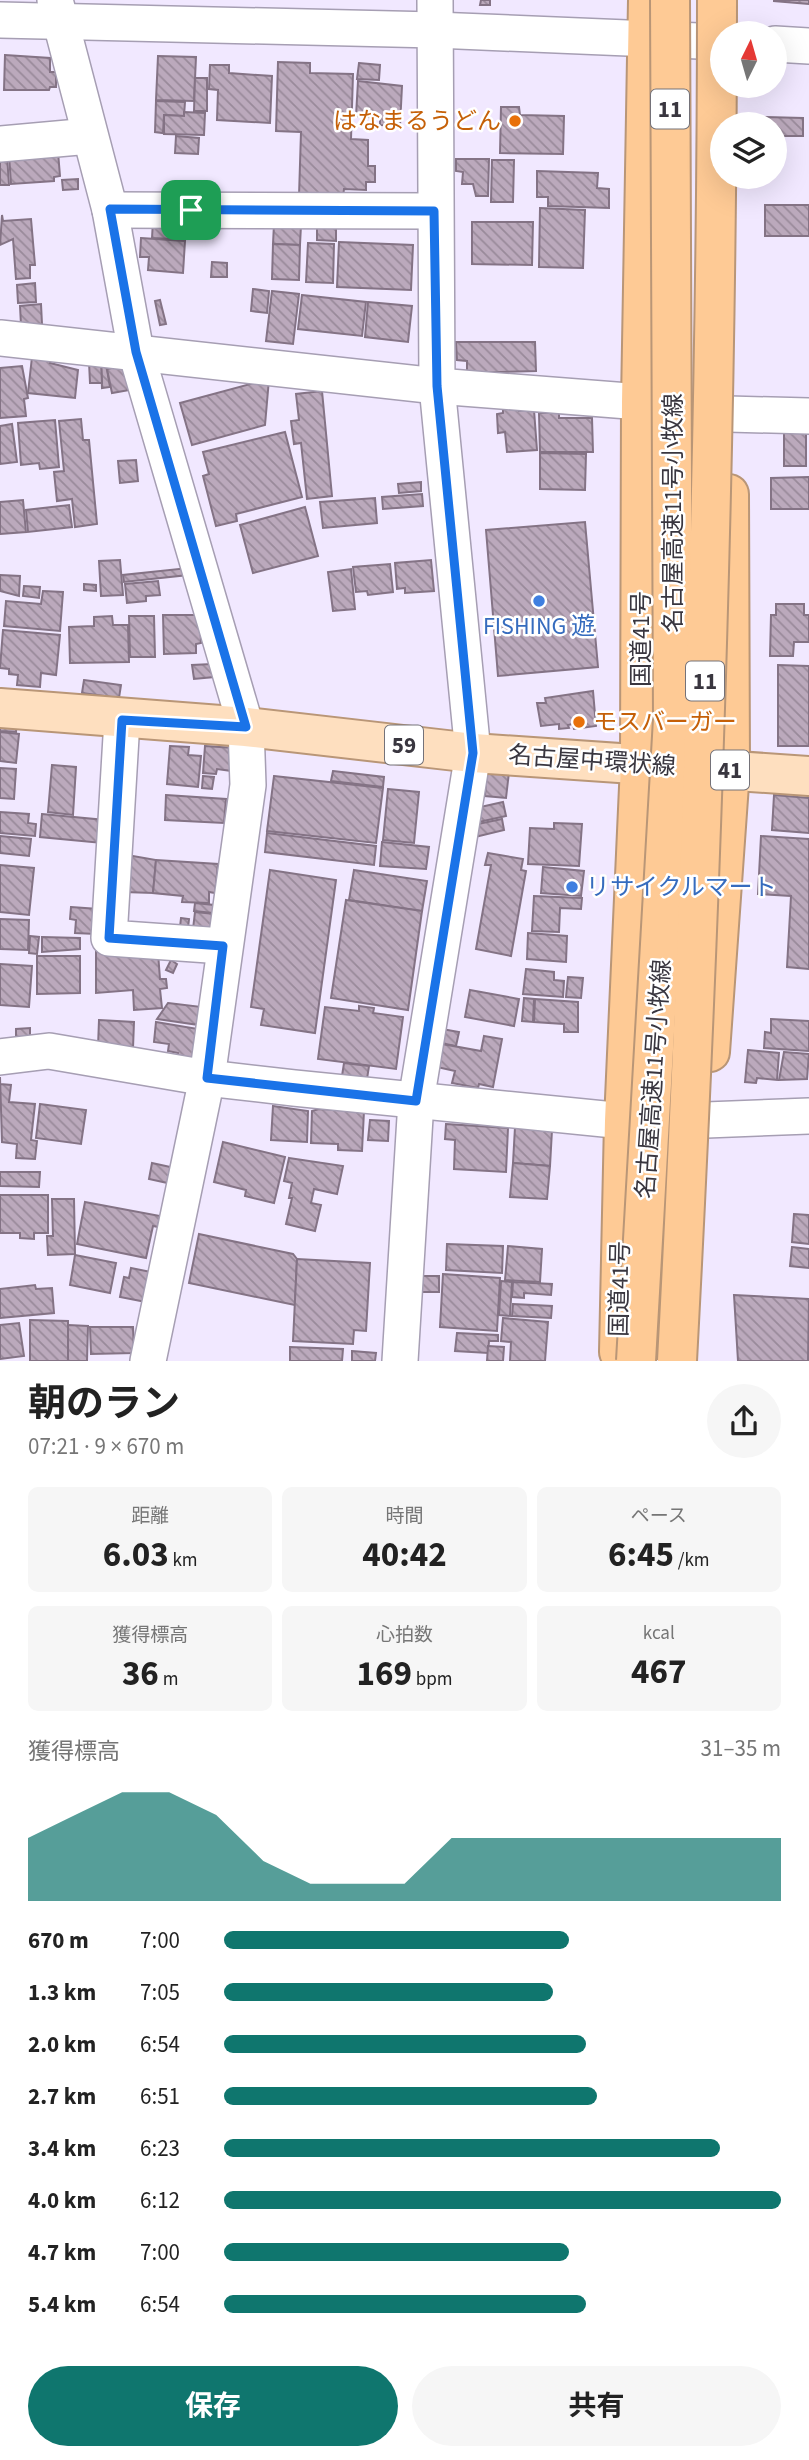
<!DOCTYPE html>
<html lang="ja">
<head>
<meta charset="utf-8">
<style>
  :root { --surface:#fff; --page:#f6f6f6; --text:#222; --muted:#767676; --accent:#0f766e }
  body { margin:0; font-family:"Source Sans 3","Noto Sans JP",sans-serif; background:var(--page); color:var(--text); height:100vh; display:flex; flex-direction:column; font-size:26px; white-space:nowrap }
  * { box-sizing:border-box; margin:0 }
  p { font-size:23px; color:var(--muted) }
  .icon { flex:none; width:38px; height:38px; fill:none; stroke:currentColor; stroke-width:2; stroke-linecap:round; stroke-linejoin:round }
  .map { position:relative; height:1361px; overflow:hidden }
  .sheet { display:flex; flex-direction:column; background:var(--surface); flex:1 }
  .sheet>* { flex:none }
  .needle { width:46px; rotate:5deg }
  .fabs { position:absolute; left:710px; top:21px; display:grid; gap:14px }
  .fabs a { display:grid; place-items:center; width:77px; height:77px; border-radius:50%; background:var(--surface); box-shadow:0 7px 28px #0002; font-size:35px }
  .pin { position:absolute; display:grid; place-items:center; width:60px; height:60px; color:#fff; margin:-30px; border-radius:14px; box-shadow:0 4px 10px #0006 }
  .round { display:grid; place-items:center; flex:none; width:74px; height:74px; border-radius:37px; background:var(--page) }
  .headline { display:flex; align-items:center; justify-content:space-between; height:119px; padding:0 28px }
  h1 { font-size:38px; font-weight:700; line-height:52px }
  .figures { display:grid; grid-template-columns:repeat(3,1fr); gap:10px; height:119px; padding:7px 28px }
  .figures div { display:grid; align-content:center; border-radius:10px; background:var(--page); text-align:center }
  .figures b { font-size:35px; font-weight:700 }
  .figures small { font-size:19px; font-weight:400 }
  .figures p { font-size:19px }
  .chart { height:196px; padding:14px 28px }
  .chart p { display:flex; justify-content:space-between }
  .chart svg { width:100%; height:126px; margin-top:7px; fill:var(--accent); opacity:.7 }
  .cta { display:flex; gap:14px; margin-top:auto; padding:14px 28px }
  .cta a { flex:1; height:80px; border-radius:42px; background:var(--accent); color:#fff; font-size:28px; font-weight:700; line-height:80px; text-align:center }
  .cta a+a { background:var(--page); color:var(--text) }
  ul { padding:0 28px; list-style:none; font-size:23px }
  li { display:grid; grid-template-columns:112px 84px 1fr; align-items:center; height:52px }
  li i { height:18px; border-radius:9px; background:var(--accent) }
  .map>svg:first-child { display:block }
  .building { fill:url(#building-back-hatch); stroke:#847385; stroke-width:2 }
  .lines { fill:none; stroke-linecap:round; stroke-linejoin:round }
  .minor-casing { stroke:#a69eb3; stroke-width:38 }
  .major-casing { stroke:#b99677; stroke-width:42 }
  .highway-casing { stroke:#b99677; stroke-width:42 }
  .minor { stroke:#fff; stroke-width:35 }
  .major { stroke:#fedfbf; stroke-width:38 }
  .highway { stroke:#feca95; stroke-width:38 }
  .highway-bridge-casing { stroke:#b99677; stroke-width:42; stroke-linecap:butt }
  .highway-bridge { stroke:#feca95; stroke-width:38 }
  .route-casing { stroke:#fff; stroke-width:14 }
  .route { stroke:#1a73e8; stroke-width:9 }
  .food-dot { fill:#e8710a; stroke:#fff; stroke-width:2.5 }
  .shop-dot { fill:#3f7fe0; stroke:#fff; stroke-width:2.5 }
  .labels { text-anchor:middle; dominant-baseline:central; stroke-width:5; stroke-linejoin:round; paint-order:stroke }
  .shield { fill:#fff; stroke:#747279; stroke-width:2 }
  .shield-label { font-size:23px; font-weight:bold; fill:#39363f }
  .food-label { font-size:24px; fill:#c56008; stroke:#fff; text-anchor:end }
  .street-label { font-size:24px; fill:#39363f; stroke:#fff }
  .shop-label { font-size:24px; fill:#366cbe; stroke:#fff }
</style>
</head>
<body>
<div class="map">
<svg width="809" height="1361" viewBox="0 0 809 1361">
  <defs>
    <pattern id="building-back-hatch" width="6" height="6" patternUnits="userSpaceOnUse" patternTransform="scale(1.75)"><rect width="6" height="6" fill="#bba9bc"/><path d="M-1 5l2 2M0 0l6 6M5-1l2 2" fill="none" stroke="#998a9a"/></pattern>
  </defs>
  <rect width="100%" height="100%" fill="#f1e8ff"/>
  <!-- building -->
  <g class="building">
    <polygon points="481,0 490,0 490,5 480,5"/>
    <polygon points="809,0 809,4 774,1 774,0"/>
    <polygon points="5,55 50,58 50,72 56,72 56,87 50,87 49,90 4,90"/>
    <polygon points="158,56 196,57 194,101 156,100"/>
    <polygon points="278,62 310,63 310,73 353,74 351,139 368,140 368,166 375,166 375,182 366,182 366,190 344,189 343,197 299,196 301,132 276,131"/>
    <polygon points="359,63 380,65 379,80 357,79"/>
    <polygon points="210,65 229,65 229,73 272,76 270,123 217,120 218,90 209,89"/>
    <polygon points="195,78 207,78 207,111 194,111"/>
    <polygon points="358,81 402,86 400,126 380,125 380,118 356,116"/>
    <polygon points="156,101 185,102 184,116 164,115 163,133 155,132"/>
    <polygon points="501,107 519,107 520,115 564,116 563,154 500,153"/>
    <polygon points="184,112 205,113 204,135 164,134 164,115 184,116"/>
    <polygon points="765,117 803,118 803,136 775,136 775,124 765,124"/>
    <polygon points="176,136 199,138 198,154 175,153"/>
    <polygon points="58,152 60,176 54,177 54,181 11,184 9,155"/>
    <polygon points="7,155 9,185 0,185 0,156"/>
    <polygon points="456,159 489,159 488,196 476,196 473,184 462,184 463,172 456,171"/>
    <polygon points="492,160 514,160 513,202 491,202"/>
    <polygon points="537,171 598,173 597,188 609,189 609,208 548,206 548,197 537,197"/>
    <polygon points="78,179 78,189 63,190 62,180"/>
    <rect x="765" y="205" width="44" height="31"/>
    <polygon points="540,208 585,210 583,268 539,267"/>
    <polygon points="2,215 3,221 31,219 35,265 30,265 30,278 16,279 13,239 0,245"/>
    <polygon points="153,221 174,222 173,239 152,238"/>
    <polygon points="175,222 185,223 184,239 174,239"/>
    <polygon points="472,222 533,222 532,265 472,264"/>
    <polygon points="274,224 301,225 300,245 273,244"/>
    <polygon points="317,228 336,228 336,241 317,240"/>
    <polygon points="141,238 185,241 183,273 148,270 149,257 140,257"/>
    <polygon points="339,242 413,245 411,290 337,287"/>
    <polygon points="308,243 334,244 333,283 306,282"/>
    <polygon points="273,244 300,245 299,280 272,279"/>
    <polygon points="212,262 227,263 227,277 211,277"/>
    <polygon points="35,283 36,302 18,303 17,285"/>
    <polygon points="253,289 269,291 267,313 251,311"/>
    <polygon points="272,291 299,294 293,344 266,341"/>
    <polygon points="302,295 366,302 362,336 298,329"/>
    <polygon points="160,300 166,324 160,325 155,301"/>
    <polygon points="368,302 412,306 408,342 365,337"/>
    <polygon points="41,304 42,324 21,325 20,306"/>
    <polygon points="456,342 535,342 536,371 467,373 467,361 457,360"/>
    <polygon points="32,357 51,359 50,363 78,370 75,398 28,393"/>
    <polygon points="101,360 122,366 107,369 110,387 102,388"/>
    <polygon points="89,362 101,362 102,383 90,383"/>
    <polygon points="130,364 135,389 112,393 107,369"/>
    <polygon points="22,366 28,398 24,399 26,416 0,418 0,368"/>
    <polygon points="269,379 265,425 192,445 180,403"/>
    <polygon points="322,391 332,496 307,499 301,443 294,444 291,421 299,420 296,394"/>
    <polygon points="519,406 519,411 534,410 537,450 507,452 505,432 498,433 497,414 503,413 503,407"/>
    <polygon points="539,413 559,413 559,418 592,418 593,452 540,452"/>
    <polygon points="81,419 83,440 89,440 97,524 75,527 72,499 57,501 54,472 64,471 59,421"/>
    <polygon points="55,420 59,467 40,469 39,463 21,465 18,423"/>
    <polygon points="12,424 17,462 0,464 0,426"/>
    <polygon points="285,432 302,497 236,514 237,521 216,526 203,476 209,474 203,452"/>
    <rect x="784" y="432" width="22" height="34"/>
    <polygon points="540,453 586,454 585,490 540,489"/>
    <polygon points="136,460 138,481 120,483 118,461"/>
    <polygon points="809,477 809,509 771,509 771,478"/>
    <polygon points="421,482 421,491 399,493 398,484"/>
    <polygon points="422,494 423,506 383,509 382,497"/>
    <polygon points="375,498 377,523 323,528 320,502"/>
    <polygon points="23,500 26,532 0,534 0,502"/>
    <polygon points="69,505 72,527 28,532 26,510"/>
    <polygon points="305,507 318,556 253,573 240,525"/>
    <polygon points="585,522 598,667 498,676 486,530"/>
    <polygon points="120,560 123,595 101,596 99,561"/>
    <polygon points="431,560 434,591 405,593 405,588 397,589 395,563"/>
    <polygon points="390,564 393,592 368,595 367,591 356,592 353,567"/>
    <polygon points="188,568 188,575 124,582 123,575"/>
    <polygon points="351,569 355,609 333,611 328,572"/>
    <polygon points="0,575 20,576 19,596 0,591"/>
    <polygon points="158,581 160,595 146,596 146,601 127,603 125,584"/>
    <polygon points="84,584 96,585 96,591 84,590"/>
    <polygon points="24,586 40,587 39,598 23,596"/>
    <polygon points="43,591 63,592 60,631 4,626 6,601 41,604"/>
    <polygon points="776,604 804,604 804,615 809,615 809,642 794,642 793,656 770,656 771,615 776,615"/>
    <polygon points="163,615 200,615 201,643 196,644 196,653 164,654"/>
    <polygon points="112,616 113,625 128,625 129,662 70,663 69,627 94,626 94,617"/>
    <polygon points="129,616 154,616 155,657 130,657"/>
    <polygon points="3,630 60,635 56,675 41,673 40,687 17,685 18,675 9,674 9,669 0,668"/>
    <polygon points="212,664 214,677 194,679 192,665"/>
    <polygon points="778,665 809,666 809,746 778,746"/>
    <polygon points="84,680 121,685 119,698 82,693"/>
    <polygon points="593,691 596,726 574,729 573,724 568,725 569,728 559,729 559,724 541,726 537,703 546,703 545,698"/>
    <polygon points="0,721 17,722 16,732 0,731"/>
    <polygon points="0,732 19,734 16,763 0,761"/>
    <polygon points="170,746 189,747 188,755 201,756 198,787 167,784"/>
    <polygon points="205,746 234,748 232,771 217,769 216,774 203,773"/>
    <polygon points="52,765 76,767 73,815 48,812"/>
    <polygon points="0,768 16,769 14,799 0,798"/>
    <polygon points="487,769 509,772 506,798 485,796"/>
    <polygon points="333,771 384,777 383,787 331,781"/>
    <polygon points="203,776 214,777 212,789 202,788"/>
    <polygon points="274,776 383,788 376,843 267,831"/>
    <polygon points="388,789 419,792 414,843 383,840"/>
    <polygon points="166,795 226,799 224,823 165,820"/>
    <polygon points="774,795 809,798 809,833 772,830"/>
    <polygon points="503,802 506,816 479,822 476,808"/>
    <polygon points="0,812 29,814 28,823 36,824 35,836 0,833"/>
    <polygon points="42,814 105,820 102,843 40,837"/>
    <polygon points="502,819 504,830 475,837 473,825"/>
    <polygon points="554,823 582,824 579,866 528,864 530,828 554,829"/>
    <polygon points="267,833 376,846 374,865 265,852"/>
    <polygon points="0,836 31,839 29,856 0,853"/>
    <polygon points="761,836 809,839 809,969 787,967 791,896 758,894"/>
    <polygon points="382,842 429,847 426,869 380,866"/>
    <polygon points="488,853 523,859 521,870 526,871 511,956 476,949 491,865 485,865"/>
    <polygon points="127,855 156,860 153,893 124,892"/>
    <polygon points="156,860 218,864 215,893 209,892 209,903 182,902 183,896 153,893"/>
    <polygon points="0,865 34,868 29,915 0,912"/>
    <polygon points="543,867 584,871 581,896 541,893"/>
    <polygon points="270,870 336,880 315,1033 261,1025 264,1009 251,1007"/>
    <polygon points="354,870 427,881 422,911 349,900"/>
    <polygon points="534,896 582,898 581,909 560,908 559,932 532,931"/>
    <polygon points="346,900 422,911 408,1010 331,998"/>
    <polygon points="195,903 214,905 213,913 194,911"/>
    <polygon points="71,907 98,909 96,934 75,933 76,920 70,919"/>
    <polygon points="195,912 215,914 213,931 193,929"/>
    <polygon points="181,918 189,919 188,928 180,927"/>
    <polygon points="0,919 29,920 28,950 0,949"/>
    <polygon points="528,933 567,936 566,962 527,959"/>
    <polygon points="30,936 39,937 37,954 29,953"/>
    <polygon points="42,937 80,938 80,949 42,952"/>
    <polygon points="130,949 158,953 160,979 166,979 167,988 160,989 162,1008 134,1010 133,990 96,993 96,952"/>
    <polygon points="37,956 80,956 80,993 37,994"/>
    <polygon points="171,960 177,964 173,973 166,970"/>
    <polygon points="0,964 32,966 29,1007 0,1005"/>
    <polygon points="526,969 554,972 554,980 564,981 563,997 523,994"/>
    <polygon points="568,977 583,978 581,998 566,997"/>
    <polygon points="470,990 519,999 514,1026 465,1017"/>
    <polygon points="524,998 534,999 533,1022 522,1021"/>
    <polygon points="535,999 578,1002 578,1032 564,1032 564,1024 534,1022"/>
    <polygon points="168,1003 202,1007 199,1025 157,1019"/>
    <polygon points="359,1006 374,1008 373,1013 403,1017 396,1069 318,1059 325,1007 359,1011"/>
    <polygon points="771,1019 809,1021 809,1051 764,1048 765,1032 771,1033"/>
    <polygon points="99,1020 134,1022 133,1048 98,1047"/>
    <polygon points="156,1022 198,1029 192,1061 177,1059 178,1053 168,1051 169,1044 154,1042"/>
    <polygon points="30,1028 30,1039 16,1039 16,1029"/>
    <polygon points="442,1029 459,1032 456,1046 440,1043"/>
    <polygon points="484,1036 502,1039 493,1087 479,1084 478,1088 452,1083 455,1071 437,1067 442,1044 481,1051"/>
    <polygon points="748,1050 779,1053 777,1080 757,1078 756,1083 745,1082"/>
    <polygon points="784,1052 809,1054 807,1079 779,1080"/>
    <polygon points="344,1063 369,1066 367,1079 342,1076"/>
    <polygon points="0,1077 0,1084 11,1085 9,1102 35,1104 31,1140 37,1141 35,1159 16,1158 17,1144 2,1142"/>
    <polygon points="40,1104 86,1110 81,1144 36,1138"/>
    <polygon points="273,1106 308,1111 307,1142 271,1140"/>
    <polygon points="319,1109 364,1111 362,1151 338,1150 338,1144 311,1143 312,1111"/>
    <polygon points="370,1120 389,1121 388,1141 368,1140"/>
    <polygon points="446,1124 508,1128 506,1172 454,1169 455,1140 445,1139"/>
    <polygon points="515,1127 552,1130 550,1166 513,1163"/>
    <polygon points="223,1142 285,1157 274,1203 245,1196 246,1190 214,1182"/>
    <polygon points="289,1158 343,1166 337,1194 314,1189 311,1203 321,1205 315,1231 286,1224 292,1198 289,1198 292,1183 284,1181"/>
    <polygon points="152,1163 175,1168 172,1184 149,1179"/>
    <polygon points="513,1163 550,1166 547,1199 510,1197"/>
    <polygon points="0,1172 40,1172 39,1187 0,1186"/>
    <polygon points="0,1195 48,1195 48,1233 34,1233 34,1239 20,1238 20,1233 0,1233"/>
    <polygon points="52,1199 74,1199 75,1254 48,1255 47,1236 53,1236"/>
    <polygon points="85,1202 160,1216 158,1227 153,1226 146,1258 77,1244"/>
    <polygon points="794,1214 809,1215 809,1244 792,1242"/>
    <polygon points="199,1234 293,1254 297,1259 295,1305 189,1283"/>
    <polygon points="447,1244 503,1246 502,1273 446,1270"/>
    <polygon points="508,1246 542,1249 540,1282 505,1280"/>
    <polygon points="792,1247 809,1249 809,1268 790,1266"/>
    <polygon points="75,1255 116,1263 110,1293 70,1285"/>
    <polygon points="297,1259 370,1263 366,1331 354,1330 353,1344 293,1341"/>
    <polygon points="131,1268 151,1272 146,1302 120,1297 124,1277 129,1278"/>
    <polygon points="443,1274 500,1278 497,1331 440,1327"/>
    <polygon points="420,1276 439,1276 439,1292 419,1292"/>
    <polygon points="501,1281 512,1282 510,1316 499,1315"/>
    <polygon points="513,1282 552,1284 551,1295 524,1293 524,1298 512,1297"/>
    <polygon points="35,1285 36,1289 52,1288 54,1313 0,1318 0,1289"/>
    <polygon points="734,1295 809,1299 808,1361 738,1361"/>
    <polygon points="513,1304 552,1306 551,1318 512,1316"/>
    <polygon points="503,1318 548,1322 545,1361 510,1361 511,1342 501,1341"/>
    <polygon points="30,1320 68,1321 68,1361 30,1361"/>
    <polygon points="19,1323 24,1356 0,1359 0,1325"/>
    <polygon points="68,1325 88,1326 87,1361 68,1361"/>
    <polygon points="90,1327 133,1327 134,1353 91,1354"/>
    <polygon points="457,1333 498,1335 498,1341 489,1341 488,1353 455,1351"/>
    <polygon points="488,1346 504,1347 503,1361 487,1361"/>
    <polygon points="290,1347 343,1349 342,1361 290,1361"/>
    <polygon points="352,1351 376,1353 375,1361 352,1361"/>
  </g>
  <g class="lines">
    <defs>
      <g id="minor">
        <polyline points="55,0 110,210 136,352 246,727 248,785 207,1078 148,1361"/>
        <polyline points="0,20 435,30 723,42"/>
        <polyline points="775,44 809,46"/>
        <polyline points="0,144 90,136"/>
        <polyline points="110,210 434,211"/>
        <polyline points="0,338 437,386 641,402"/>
        <polyline points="728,414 809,416"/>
        <polyline points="122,720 109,938 223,946"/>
        <polyline points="0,1057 49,1051 207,1078 294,1088 624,1121"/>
        <polyline points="706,1120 809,1116"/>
        <polyline points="400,1361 416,1101 473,753 437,386 435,0"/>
      </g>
      <polyline id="major" points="0,708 246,727 473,753 809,776"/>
      <g id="highway">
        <polyline points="710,1052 730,770 729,494"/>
        <polyline points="619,1352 624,1121 640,765 641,402 648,0"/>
      </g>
    </defs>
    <!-- minor casing -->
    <use href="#minor" class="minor-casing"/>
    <!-- major casing -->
    <use href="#major" class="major-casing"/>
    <!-- highway casing -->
    <use href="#highway" class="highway-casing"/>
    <!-- minor -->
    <use href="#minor" class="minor"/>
    <!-- major -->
    <use href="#major" class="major"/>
    <!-- highway -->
    <use href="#highway" class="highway"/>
    <defs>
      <g id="highway-bridge">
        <polyline points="636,1361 673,719 670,0"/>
        <path d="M677,1361C701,908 717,454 717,0"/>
      </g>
    </defs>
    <!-- highway-bridge casing -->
    <use href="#highway-bridge" class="highway-bridge-casing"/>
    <!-- highway-bridge -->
    <use href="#highway-bridge" class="highway-bridge"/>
  </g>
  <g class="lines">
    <defs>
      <polygon id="route" points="110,209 434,211 437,386 473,753 416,1101 207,1078 223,946 109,938 122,720 246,727 136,352"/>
    </defs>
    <!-- route casing -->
    <use href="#route" class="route-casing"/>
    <!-- route -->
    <use href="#route" class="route"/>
  </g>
  <!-- markers -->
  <g class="food-dot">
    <circle cx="515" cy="121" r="7"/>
    <circle cx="579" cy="722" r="7"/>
  </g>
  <g class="shop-dot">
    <circle cx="539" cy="601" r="7"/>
    <circle cx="572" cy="887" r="7"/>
  </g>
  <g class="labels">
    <!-- shield labels -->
    <g class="shield">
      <rect x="651" y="89.5" width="38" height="39" rx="5"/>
      <rect x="686" y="661.5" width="38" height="39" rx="5"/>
      <rect x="385" y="725.5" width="38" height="39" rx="5"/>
      <rect x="711" y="750.5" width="38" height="39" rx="5"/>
    </g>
    <g class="shield-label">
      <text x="670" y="109">11</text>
      <text x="705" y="681">11</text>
      <text x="404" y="745">59</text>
      <text x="730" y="770">41</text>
    </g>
    <!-- food labels -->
    <g class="food-label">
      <text x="501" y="121">はなまるうどん</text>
      <text x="593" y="722" text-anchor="start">モスバーガー</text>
    </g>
    <!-- street labels -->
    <g class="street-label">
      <text transform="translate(673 513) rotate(-90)">名古屋高速11号小牧線</text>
      <text transform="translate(641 639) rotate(-90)">国道41号</text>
      <text transform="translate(592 761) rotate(4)">名古屋中環状線</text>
      <text transform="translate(654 1079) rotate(-86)">名古屋高速11号小牧線</text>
      <text transform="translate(620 1289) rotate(-89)">国道41号</text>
    </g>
    <!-- shop labels -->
    <g class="shop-label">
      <text x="539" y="626">FISHING 遊</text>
      <text x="586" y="887" text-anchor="start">リサイクルマート</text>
    </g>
  </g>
</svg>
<div class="fabs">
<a><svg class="needle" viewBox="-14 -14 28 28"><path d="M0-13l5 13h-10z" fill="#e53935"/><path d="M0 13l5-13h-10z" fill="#767676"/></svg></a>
<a><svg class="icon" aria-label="layers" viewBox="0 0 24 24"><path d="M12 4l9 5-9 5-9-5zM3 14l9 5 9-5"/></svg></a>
</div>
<div class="pin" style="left:191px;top:210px;background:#1e9e55"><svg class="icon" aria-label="arrive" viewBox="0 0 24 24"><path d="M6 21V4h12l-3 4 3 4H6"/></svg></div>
</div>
<section class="sheet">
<div class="headline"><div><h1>朝のラン</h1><p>07:21 · 9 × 670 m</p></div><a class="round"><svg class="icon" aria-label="share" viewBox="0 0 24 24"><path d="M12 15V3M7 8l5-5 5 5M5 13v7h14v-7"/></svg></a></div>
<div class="figures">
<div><p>距離</p><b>6.03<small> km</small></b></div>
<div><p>時間</p><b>40:42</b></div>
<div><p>ペース</p><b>6:45<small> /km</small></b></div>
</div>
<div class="figures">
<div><p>獲得標高</p><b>36<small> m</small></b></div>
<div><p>心拍数</p><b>169<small> bpm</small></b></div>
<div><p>kcal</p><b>467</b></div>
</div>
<div class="chart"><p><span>獲得標高</span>31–35 m</p>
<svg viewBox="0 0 160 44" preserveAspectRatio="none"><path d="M0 44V22L10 14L20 6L30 6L40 14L50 30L60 38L70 38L80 38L90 22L100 22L110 22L120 22L130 22L140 22L150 22L160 22V44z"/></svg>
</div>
<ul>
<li><b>670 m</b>7:00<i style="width:62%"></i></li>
<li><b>1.3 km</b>7:05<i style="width:59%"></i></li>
<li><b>2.0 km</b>6:54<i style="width:65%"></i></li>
<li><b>2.7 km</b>6:51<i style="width:67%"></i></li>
<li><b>3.4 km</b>6:23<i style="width:89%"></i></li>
<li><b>4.0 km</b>6:12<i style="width:100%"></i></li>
<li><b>4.7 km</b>7:00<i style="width:62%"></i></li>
<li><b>5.4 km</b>6:54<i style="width:65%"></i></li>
</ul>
<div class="cta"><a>保存</a><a>共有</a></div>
</section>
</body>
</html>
